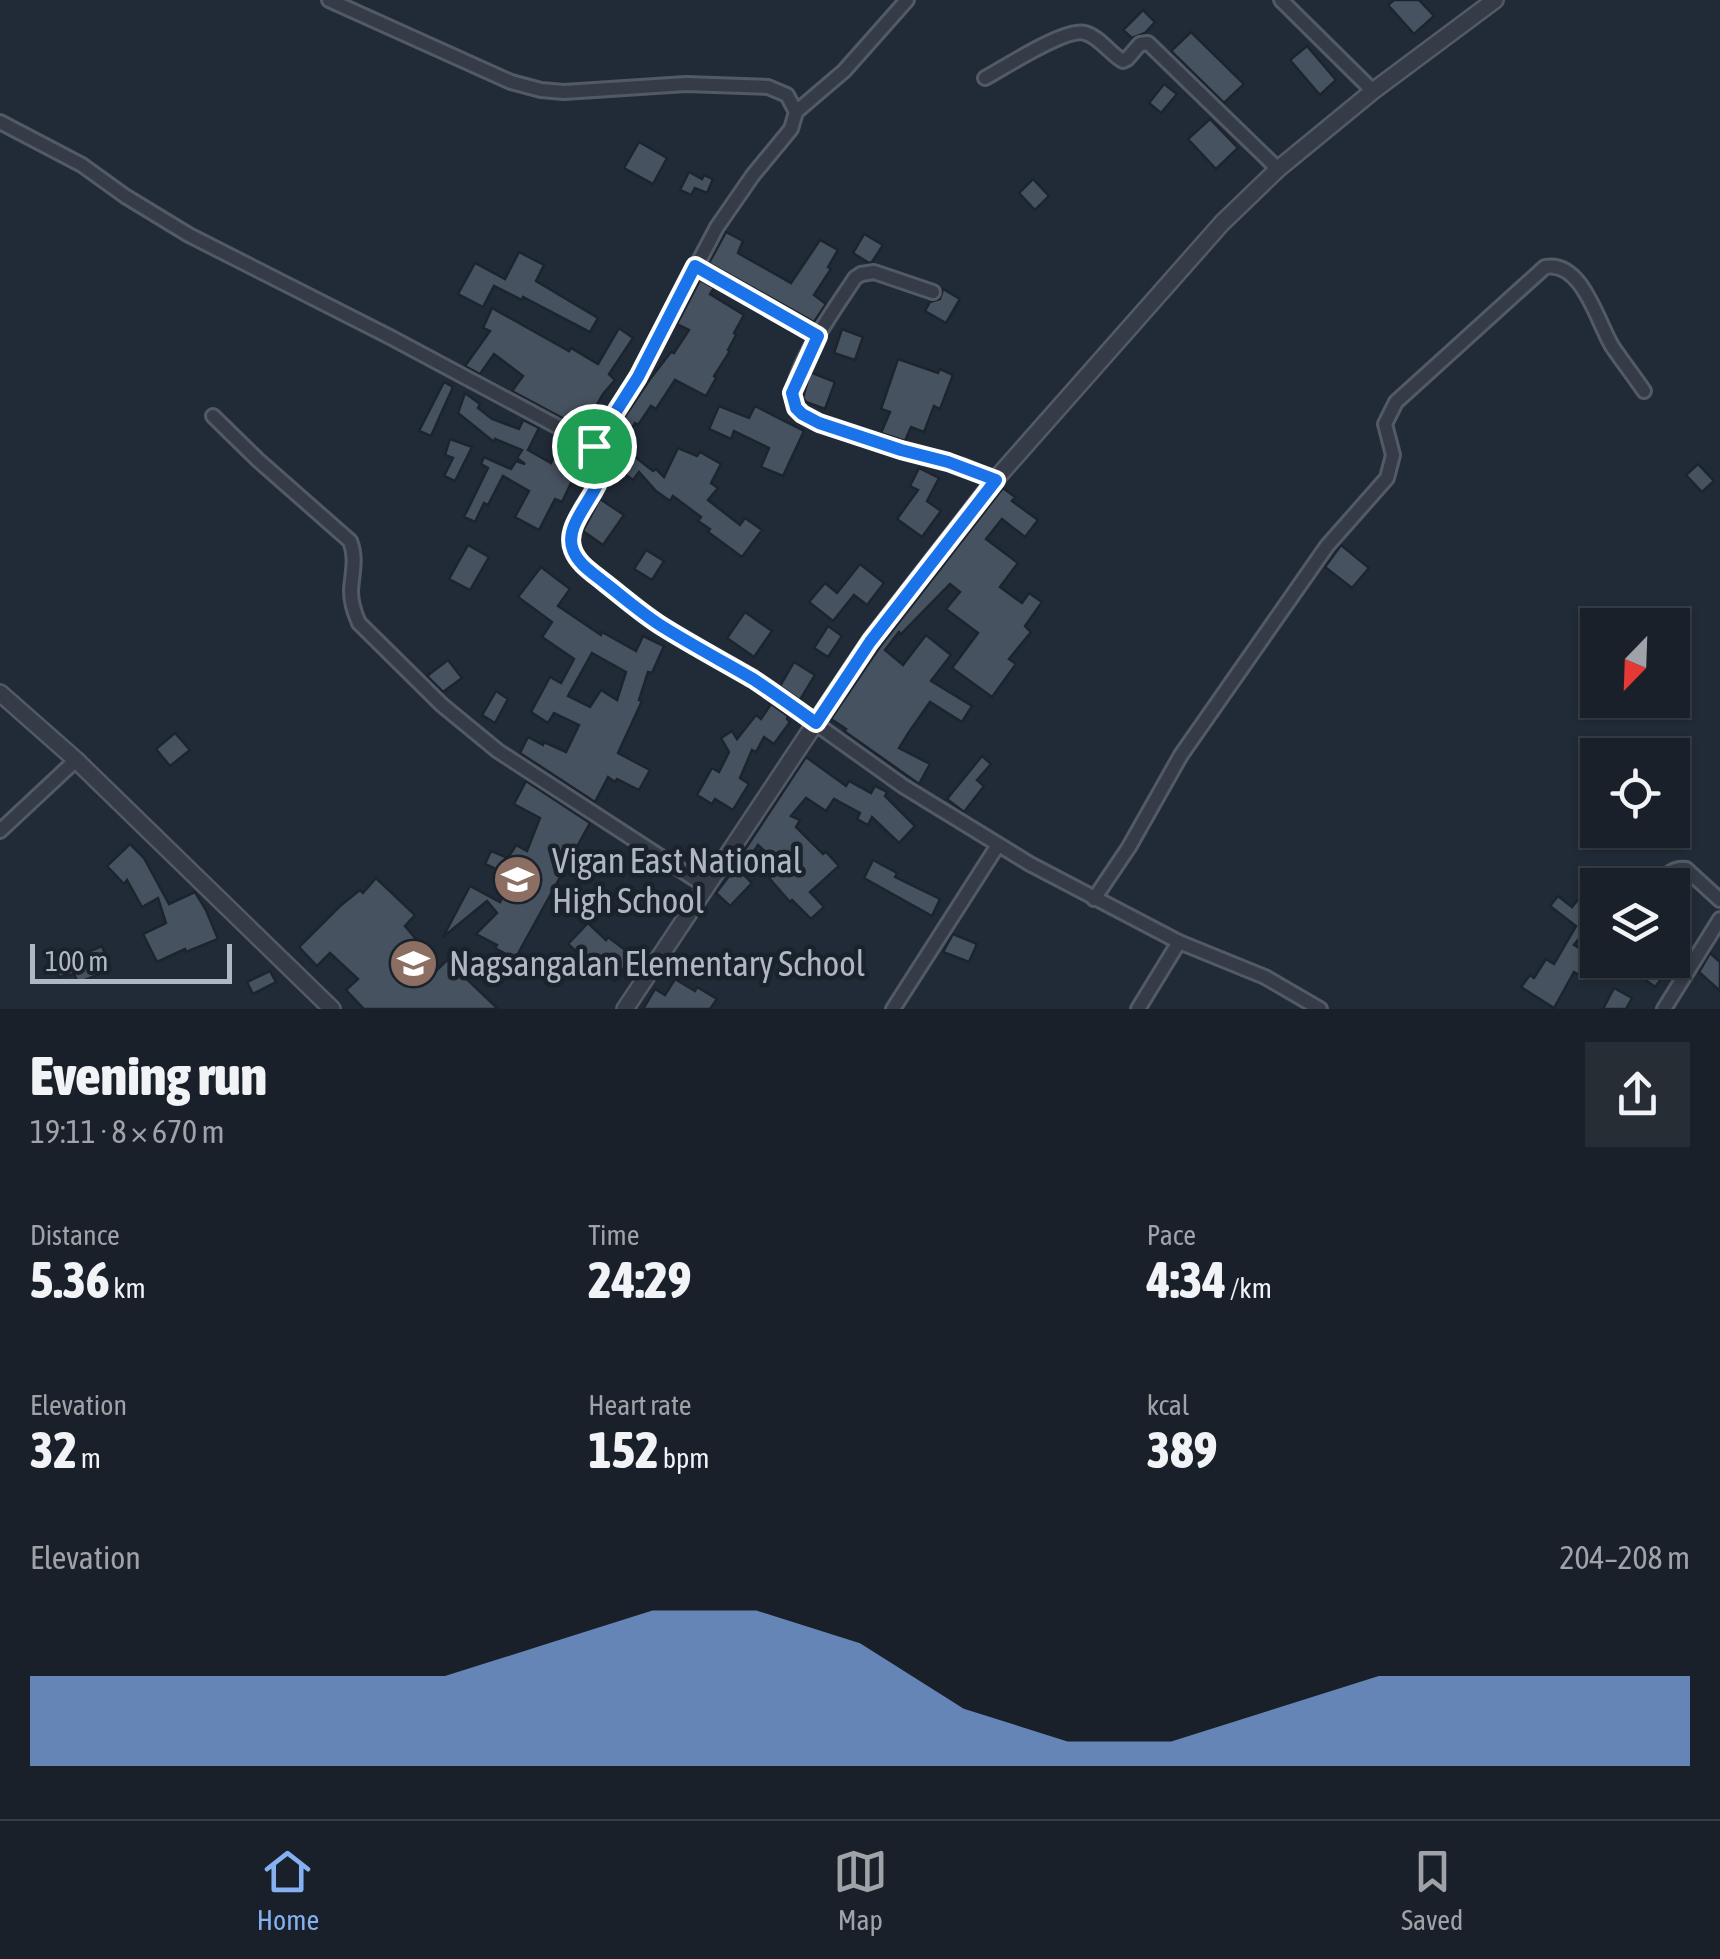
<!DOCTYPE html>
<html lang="en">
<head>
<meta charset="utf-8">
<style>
  :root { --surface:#192029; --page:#262d35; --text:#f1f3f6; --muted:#9fa3a8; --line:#373e46; --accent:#85b1f2 }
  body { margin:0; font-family:"Asap Condensed",sans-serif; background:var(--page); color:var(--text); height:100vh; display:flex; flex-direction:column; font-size:38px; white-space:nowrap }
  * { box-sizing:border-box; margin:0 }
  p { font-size:32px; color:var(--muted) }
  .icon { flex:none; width:55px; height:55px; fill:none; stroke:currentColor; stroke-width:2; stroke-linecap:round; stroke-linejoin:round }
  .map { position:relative; height:1009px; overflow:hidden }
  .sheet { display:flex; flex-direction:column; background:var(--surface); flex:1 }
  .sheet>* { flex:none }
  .needle { width:65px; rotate:203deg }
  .buttons { position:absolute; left:1580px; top:608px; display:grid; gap:20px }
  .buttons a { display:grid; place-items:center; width:110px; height:110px; border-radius:0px; background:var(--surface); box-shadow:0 2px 8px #0004,0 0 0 2px var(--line); font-size:50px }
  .scale { position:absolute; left:30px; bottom:25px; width:202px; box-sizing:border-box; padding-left:10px; border:5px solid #afb7c4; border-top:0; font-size:28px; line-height:35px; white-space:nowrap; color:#afb7c4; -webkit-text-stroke:8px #1a222c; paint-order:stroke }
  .pin { position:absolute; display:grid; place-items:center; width:85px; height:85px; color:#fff; margin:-42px; border:5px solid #fff; border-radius:50%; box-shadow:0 2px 10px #0007 }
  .round { display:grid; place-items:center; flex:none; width:105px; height:105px; border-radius:0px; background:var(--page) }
  .summary { display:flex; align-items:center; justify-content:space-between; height:170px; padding:0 30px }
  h1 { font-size:55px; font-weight:800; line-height:75px }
  .metrics { display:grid; grid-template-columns:repeat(3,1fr); gap:15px; height:170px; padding:10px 30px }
  .metrics div { display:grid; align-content:center }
  .metrics b { font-size:50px; font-weight:800 }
  .metrics small { font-size:28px; font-weight:400 }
  .metrics p { font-size:28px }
  .chart { height:280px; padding:20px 30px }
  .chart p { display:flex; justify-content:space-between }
  .chart svg { width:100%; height:180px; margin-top:10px; fill:var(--accent); opacity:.7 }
  .tab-bar { display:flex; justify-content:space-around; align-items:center; height:140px; border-top:2px solid var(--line); background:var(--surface); font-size:28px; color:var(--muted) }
  .tab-bar a { display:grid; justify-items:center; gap:5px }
  .tab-bar .active { color:var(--accent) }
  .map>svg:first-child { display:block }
  .building { fill:#475260; stroke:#1c242e; stroke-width:2.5; fill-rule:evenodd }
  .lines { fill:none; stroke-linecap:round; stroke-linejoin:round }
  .minor-casing { stroke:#525a65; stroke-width:18 }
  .tertiary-casing { stroke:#525a65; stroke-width:20 }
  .minor { stroke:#353c47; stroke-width:12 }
  .tertiary { stroke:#353c47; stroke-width:15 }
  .route-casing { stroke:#fff; stroke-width:20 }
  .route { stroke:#1a73e8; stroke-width:12 }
  .labels { text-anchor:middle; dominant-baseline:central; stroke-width:9; stroke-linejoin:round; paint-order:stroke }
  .poi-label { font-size:35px; fill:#afb7c4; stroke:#1a222c; text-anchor:start }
</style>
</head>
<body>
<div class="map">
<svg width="1720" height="1009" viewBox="0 0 1720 1009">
  <rect width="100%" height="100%" fill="#212b37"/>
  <!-- building -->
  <g class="building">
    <polygon points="1394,0 1419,0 1434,16 1414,34 1388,5"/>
    <polygon points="1143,10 1155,22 1145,33 1132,38 1123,30"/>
    <polygon points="1191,32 1244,84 1224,103 1171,51"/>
    <polygon points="1307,46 1336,80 1320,95 1290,60"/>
    <polygon points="1164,84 1177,94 1161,113 1149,103"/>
    <polygon points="1210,119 1238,148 1216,169 1188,139"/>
    <polygon points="639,142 667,158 653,184 624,168"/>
    <polygon points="689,172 702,179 704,175 713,179 707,193 695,188 691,195 680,190"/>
    <polygon points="1033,179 1049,196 1035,210 1019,193"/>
    <polygon points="726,232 743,241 738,253 791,283 820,240 838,250 828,267 831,269 814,295 826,304 814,322 709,263"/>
    <polygon points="864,234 883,245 872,262 869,263 853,253"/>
    <polygon points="519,252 544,265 536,281 598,318 590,332 523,297 522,300 494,286 483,307 458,294 475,263 505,279"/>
    <polygon points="700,280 714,288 710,294 744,315 734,333 736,335 728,350 730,351 714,376 716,378 706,396 675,380 656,409 651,406 638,425 635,423 621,446 653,471 656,469 664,477 678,448 697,456 700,452 721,464 711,483 718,488 708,500 740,525 745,518 762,530 742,557 708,532 710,529 698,521 701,517 673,496 670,501 656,491 639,472 633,480 614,466 619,459 611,454 606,445 650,379 671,352 674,353 689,330 677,324"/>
    <polygon points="943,289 960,299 946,323 925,311 930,302 940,299"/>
    <polygon points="492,308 569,351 571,348 598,364 619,328 633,338 609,374 615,380 603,394 589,419 592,422 585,430 512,391 523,376 494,354 480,374 465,366 490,331 483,328"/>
    <polygon points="842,329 863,337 855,360 834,353"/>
    <polygon points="898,359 938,373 940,369 953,375 940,409 934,406 924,432 911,427 905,441 881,433 890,412 881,409"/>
    <polygon points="810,372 835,382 825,409 806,402 803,398"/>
    <polygon points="444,382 453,387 431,436 419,431"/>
    <polygon points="465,393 480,404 478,408 492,419 519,429 523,420 539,428 528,450 551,463 556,452 572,459 564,475 573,479 562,502 555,499 539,530 515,517 529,491 503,476 488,505 484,503 475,522 464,517 488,468 481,464 484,457 511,469 516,461 525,464 517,458 522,450 495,439 494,442 458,413"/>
    <polygon points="719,406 749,418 755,406 804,431 783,476 761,467 769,448 734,431 731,439 709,429"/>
    <polygon points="450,439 472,447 455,481 444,476 453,458 445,455"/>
    <polygon points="1698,464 1714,481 1702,492 1686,475"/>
    <polygon points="919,468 939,478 927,501 941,511 922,537 897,519 918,490 910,486"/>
    <polygon points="1003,488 1015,497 1012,501 1038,520 1025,537 1002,519 986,539 1018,563 1000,587 1022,603 1029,593 1042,602 1025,626 1031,632 1009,659 1016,664 992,697 952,668 978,633 946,609 960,592 950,584 901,634 899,632 885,650 903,665 926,635 951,655 931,681 972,706 962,722 930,702 909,732 899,748 930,764 919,784 844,731 846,729 831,719 879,648"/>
    <polygon points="600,499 624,515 603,545 583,531"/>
    <polygon points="468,545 489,557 470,590 449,579"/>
    <polygon points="1341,545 1369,568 1352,588 1325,567"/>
    <polygon points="646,550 664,561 652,580 634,569"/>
    <polygon points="860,564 884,583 867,605 854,595 833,621 809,602 825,583 837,593"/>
    <path d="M541,567L570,589L558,606L601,635L602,632L636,651L643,636L664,646L652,673L648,672L639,700L642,701L618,753L650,770L639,790L617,779L615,782L608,777L595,802L520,753L528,737L543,745L544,742L566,752L579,725L554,713L548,723L531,712L550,677L561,683L574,659L542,637L552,622L518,597ZM592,653L626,672L617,700L601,690L590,707L568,696Z"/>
    <polygon points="745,612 772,631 754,657 727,638"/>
    <polygon points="828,626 842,636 828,657 814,648"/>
    <polygon points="448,660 462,678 443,692 427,676"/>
    <polygon points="794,662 815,675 800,700 780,686"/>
    <polygon points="496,691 508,699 495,723 482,715"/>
    <polygon points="771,704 788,716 787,719 790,722 774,744 764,737 756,752 752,750 740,778 749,784 733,810 715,799 712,804 697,795 712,768 719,772 729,752 721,738 732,731 737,739 756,715 761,719"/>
    <polygon points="175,733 190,750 170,766 156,749"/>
    <polygon points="982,756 991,764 977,780 984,786 964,812 947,799"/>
    <polygon points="806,757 846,786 849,781 871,793 875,786 887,792 885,796 915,826 899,843 872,817 868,825 857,819 860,813 834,799 826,811 806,798 791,816 800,820 796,827 823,854 826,852 839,866 810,892 824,907 811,919 792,900 790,902 769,878 782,867 758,845 749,859 742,854"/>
    <polygon points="526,781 590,823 515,959 495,948 497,945 476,934 497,913 487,901 443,937 470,886 500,902 513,877 485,864 491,851 508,858 516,845 527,851 540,818 514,804"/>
    <polygon points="130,844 144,858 169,904 195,892 206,910 218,939 186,952 185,949 157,962 143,934 166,923 158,898 142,907 127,880 124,884 107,866"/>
    <polygon points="873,860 897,873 895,877 940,899 932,916 864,878"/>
    <polygon points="736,867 752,883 730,906 716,893"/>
    <polygon points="376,878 415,915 405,926 426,951 412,963 429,978 447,960 498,1009 364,1009 346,990 358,979 330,953 317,966 299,947 340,906 360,890 363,893"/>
    <polygon points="1589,886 1598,894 1598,915 1574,945 1591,955 1579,975 1574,972 1554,1008 1521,987 1530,975 1534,978 1546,959 1554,964 1576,926 1550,906 1558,896 1572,907"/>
    <polygon points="588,923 606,940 608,937 633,956 614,981 583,958 568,944"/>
    <polygon points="953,934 977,944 969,962 943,952"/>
    <polygon points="102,946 111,969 78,983 74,974 59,977 56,965 69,962 68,960"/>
    <polygon points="1710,953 1720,962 1720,991 1699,972"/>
    <polygon points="1650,961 1666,973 1655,987 1639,975"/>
    <polygon points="270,971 276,982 253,994 247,982"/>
    <polygon points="675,979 695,991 697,987 717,999 710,1009 643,1009 655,989 665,995"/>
    <polygon points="1614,988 1632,998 1626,1009 1603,1009"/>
  </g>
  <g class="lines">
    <defs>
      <g id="minor">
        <polyline points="329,0 511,82 541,90 564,92 686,84 768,87 787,95 796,112 791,129 753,175 717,227 638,377 594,446"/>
        <polyline points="1281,0 1373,91"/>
        <path d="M985,78C1004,68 1066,27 1085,33C1100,37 1110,54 1123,61L1127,59L1140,44L1148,43L1278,169"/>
        <polyline points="796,112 844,71 907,0"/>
        <polyline points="0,122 82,165 125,196 189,235 390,337 594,446 601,454 604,465 597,483 574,526 571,545 580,562 634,606 656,623 756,681 903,786 1030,864 1179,942 1265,977 1320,1009"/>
        <polyline points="695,266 818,336"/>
        <path d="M933,292L874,272L861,274L855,278C837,306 791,368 793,400L802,415L819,423L901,450L963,466L995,480"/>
        <path d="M213,416L258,460L350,541C357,558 352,573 351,591C351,602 354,612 359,623L442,705L498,751L707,887"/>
        <polyline points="0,831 76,760"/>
        <path d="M1658,885C1666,876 1673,867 1686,869L1720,900"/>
        <path d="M1094,899L1129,847L1181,755L1327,546L1387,478L1393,455L1385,424L1396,402L1545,267C1582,260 1597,321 1612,346C1622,361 1634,376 1644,391"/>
        <polyline points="893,1009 998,845"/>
        <polyline points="1138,1009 1179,942"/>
        <polyline points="1664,1009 1720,919"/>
      </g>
      <g id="tertiary">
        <polyline points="0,693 76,760 332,1009"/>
        <polyline points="625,1009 870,641 995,480 1222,223 1278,169 1373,91 1495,0"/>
      </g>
    </defs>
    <!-- minor casing -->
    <use href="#minor" class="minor-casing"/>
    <!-- tertiary casing -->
    <use href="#tertiary" class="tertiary-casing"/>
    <!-- minor -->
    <use href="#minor" class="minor"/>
    <!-- tertiary -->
    <use href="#tertiary" class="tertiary"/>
  </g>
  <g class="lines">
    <defs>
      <path id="route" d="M695,266L818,336L792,393L796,408L802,414L819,423L901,450L948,462L996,480L870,642L816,723C795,708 774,693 753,679C722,661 690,644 660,625C640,612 623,597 605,583C593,573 578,564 573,550C559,516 627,476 594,446L638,377Z"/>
    </defs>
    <!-- route casing -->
    <use href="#route" class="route-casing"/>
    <!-- route -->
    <use href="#route" class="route"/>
  </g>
  <!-- icons -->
  <defs>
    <symbol id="school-disc" viewBox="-11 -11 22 22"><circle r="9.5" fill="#8d6e63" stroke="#1a222c"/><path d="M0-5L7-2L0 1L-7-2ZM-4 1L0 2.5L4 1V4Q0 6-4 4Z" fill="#fff"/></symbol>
  </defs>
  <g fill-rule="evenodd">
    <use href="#school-disc" x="490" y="852" width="55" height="55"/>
    <use href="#school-disc" x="386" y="936" width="55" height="55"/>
  </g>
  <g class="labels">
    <!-- poi labels -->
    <g class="poi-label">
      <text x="552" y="860">Vigan East National<tspan x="552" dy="40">High School</tspan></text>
      <text x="449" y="963">Nagsangalan Elementary School</text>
    </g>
  </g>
</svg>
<div class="buttons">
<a><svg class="needle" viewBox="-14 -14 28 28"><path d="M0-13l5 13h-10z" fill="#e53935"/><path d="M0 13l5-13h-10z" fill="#9fa3a8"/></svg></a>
<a><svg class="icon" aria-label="locate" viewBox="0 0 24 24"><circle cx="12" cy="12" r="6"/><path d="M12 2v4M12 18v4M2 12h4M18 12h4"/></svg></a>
<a><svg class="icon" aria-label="layers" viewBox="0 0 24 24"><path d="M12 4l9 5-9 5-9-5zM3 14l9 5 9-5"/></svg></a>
</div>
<div class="scale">100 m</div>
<div class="pin" style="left:594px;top:446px;background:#1e9e55"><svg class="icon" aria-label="arrive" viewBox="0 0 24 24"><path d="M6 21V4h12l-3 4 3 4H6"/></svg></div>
</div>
<section class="sheet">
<div class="summary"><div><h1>Evening run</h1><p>19:11 · 8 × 670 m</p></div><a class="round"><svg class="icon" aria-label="share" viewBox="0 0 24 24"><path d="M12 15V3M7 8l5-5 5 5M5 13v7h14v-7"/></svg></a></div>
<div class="metrics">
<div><p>Distance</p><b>5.36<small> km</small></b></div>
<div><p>Time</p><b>24:29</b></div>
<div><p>Pace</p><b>4:34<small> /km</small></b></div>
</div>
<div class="metrics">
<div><p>Elevation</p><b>32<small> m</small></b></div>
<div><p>Heart rate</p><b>152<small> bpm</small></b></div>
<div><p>kcal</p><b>389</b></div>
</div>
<div class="chart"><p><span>Elevation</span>204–208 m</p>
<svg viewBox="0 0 160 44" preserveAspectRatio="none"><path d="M0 44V22L10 22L20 22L30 22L40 22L50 14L60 6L70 6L80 14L90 30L100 38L110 38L120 30L130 22L140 22L150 22L160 22V44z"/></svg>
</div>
</section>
<nav class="tab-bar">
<a class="active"><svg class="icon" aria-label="home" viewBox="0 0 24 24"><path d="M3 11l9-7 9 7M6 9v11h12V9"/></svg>Home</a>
<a><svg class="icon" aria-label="map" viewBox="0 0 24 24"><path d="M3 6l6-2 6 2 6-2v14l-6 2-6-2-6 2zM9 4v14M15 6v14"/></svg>Map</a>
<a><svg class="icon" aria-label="saved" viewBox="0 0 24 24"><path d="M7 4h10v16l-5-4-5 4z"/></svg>Saved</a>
</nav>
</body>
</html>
